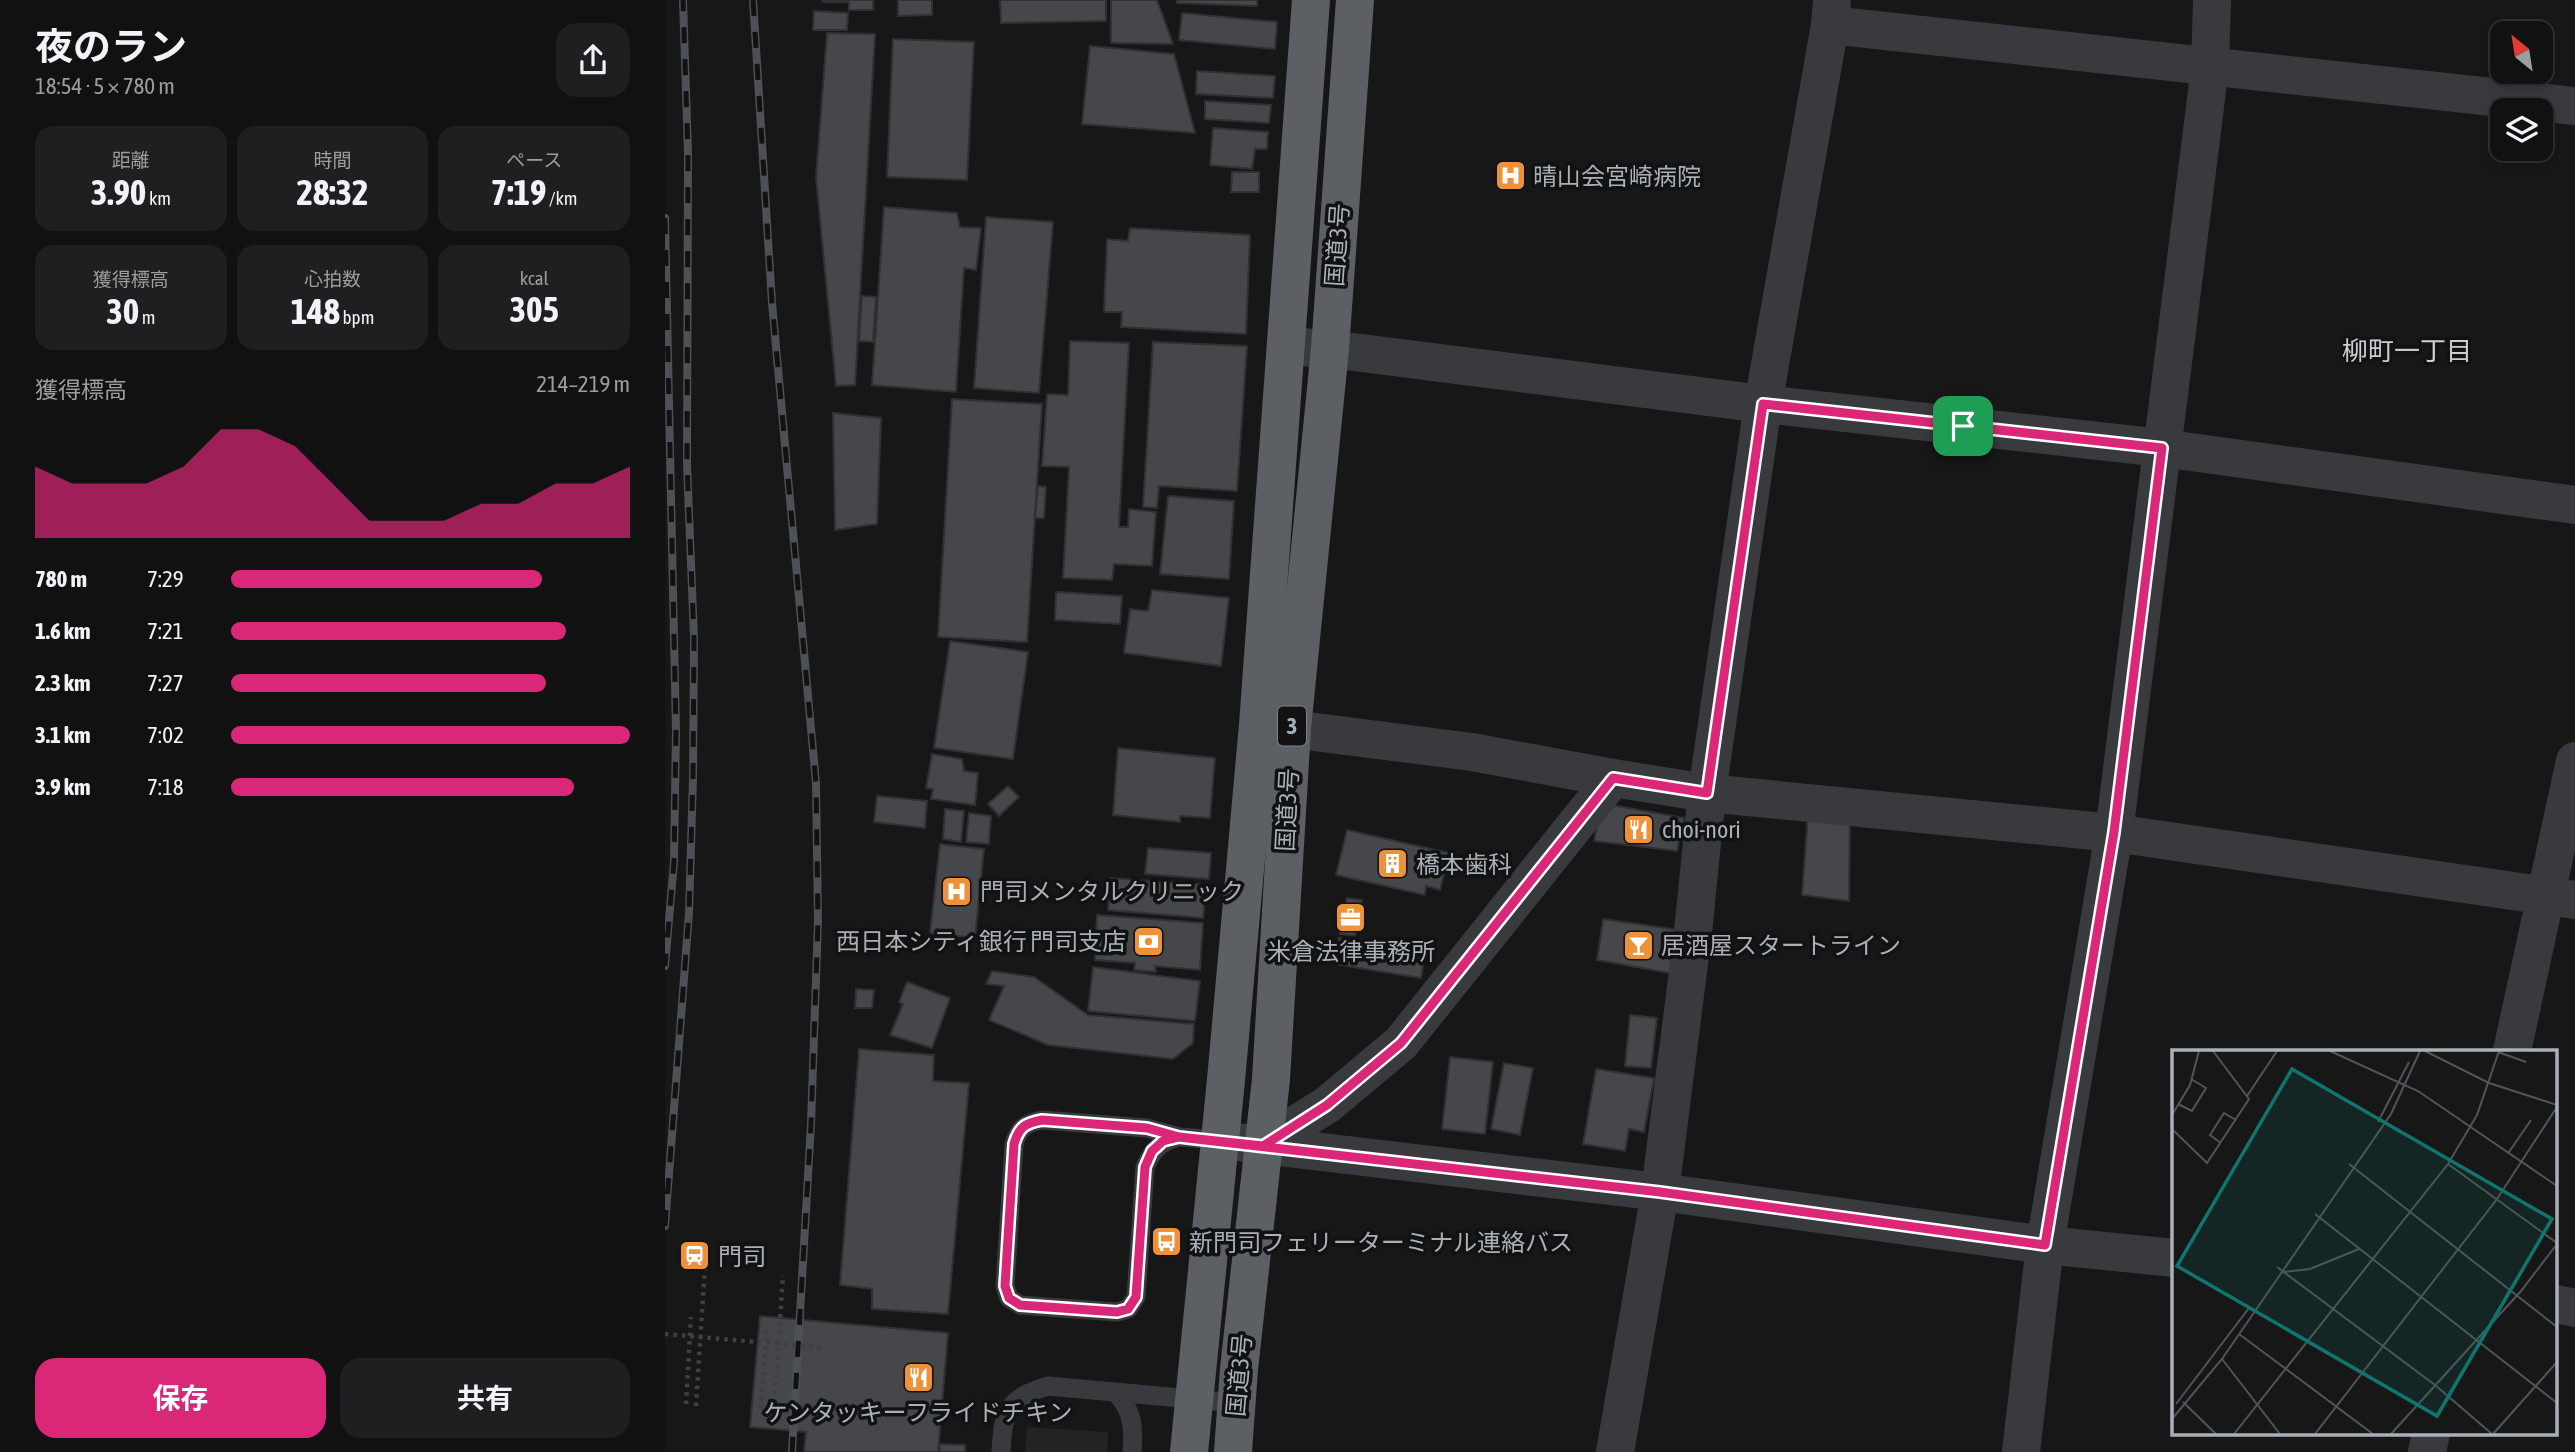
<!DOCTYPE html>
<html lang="ja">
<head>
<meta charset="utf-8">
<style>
  :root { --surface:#111112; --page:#1e1f20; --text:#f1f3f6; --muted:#9c9d9f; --line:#303132; --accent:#db2777 }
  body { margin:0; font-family:"Asap Condensed","Noto Sans JP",sans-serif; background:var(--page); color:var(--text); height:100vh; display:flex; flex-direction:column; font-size:26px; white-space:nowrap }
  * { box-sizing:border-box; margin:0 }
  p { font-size:23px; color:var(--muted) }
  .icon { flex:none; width:38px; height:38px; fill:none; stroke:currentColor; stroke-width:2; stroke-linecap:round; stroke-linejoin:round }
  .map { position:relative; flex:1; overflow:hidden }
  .details { display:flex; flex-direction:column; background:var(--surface); width:665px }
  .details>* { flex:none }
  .needle { width:46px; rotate:330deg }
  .controls { position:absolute; left:1825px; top:21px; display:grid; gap:14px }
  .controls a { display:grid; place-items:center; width:63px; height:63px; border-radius:14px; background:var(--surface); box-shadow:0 4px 10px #0003,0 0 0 2px var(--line); font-size:35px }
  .pin { position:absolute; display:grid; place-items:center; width:60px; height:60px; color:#fff; margin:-30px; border-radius:14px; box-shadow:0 4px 10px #0006 }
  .round { display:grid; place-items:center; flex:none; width:74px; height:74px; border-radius:21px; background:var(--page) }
  .head { display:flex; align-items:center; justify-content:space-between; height:119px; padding:0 35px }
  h1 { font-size:38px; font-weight:700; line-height:52px }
  .figures { display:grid; grid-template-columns:repeat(3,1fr); gap:10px; height:119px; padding:7px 35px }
  .figures div { display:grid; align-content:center; border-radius:18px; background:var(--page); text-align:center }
  .figures b { font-size:35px; font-weight:700 }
  .figures small { font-size:19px; font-weight:400 }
  .figures p { font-size:19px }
  .chart { height:196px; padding:14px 35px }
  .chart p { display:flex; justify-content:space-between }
  .chart svg { width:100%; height:126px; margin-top:7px; fill:var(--accent); opacity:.7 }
  .primary-button { display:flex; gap:14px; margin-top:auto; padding:14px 35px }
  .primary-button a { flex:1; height:80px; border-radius:21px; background:var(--accent); color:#fff; font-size:28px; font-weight:700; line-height:80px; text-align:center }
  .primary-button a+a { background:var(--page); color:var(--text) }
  ul { padding:0 35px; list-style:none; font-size:23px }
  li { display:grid; grid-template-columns:112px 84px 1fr; align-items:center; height:52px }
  li i { height:18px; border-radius:9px; background:var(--accent) }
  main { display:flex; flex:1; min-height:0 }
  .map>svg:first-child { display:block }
  .built { fill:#232325 }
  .building { fill:#46474b; stroke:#313134; stroke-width:2 }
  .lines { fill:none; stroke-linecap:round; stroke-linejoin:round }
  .path { stroke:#3e4144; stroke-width:4.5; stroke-dasharray:3.5 5; stroke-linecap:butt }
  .service { stroke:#383a3d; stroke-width:19 }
  .minor { stroke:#383a3d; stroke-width:38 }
  .trunk { stroke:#5c6065; stroke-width:38 }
  .rail-casing { stroke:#4d5054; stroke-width:8 }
  .rail { stroke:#121213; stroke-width:5; stroke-dasharray:16; stroke-linecap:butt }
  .path-bridge { stroke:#3e4144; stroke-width:4.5; stroke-dasharray:3.5 5; stroke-linecap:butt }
  .route-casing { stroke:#fff; stroke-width:14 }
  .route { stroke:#db2777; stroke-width:9 }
  .labels { text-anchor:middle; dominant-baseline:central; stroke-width:7; stroke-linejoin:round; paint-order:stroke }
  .shield { fill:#121213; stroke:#7c8186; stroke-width:2 }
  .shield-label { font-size:23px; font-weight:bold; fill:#a9b0b8 }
  .poi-label { font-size:24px; fill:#a9b0b8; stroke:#121213; text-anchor:start }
  .street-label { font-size:24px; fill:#a9b0b8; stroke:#121213 }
  .neighbourhood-label { font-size:26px; fill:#caced4; stroke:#121213 }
  .inset-road { fill:none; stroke:#515458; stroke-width:2 }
  .view { fill:#0f766e; fill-opacity:0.15; stroke:#0f766e; stroke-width:3.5 }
  .inset-edge { fill:none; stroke:#a9b0b8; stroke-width:3.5 }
</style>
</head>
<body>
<main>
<section class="details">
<div class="head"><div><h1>夜のラン</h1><p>18:54 · 5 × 780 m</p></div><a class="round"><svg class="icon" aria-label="share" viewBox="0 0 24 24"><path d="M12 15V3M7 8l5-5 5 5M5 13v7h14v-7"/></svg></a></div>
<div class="figures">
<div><p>距離</p><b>3.90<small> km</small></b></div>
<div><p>時間</p><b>28:32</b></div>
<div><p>ペース</p><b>7:19<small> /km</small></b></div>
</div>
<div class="figures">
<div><p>獲得標高</p><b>30<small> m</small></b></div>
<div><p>心拍数</p><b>148<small> bpm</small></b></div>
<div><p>kcal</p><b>305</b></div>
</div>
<div class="chart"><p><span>獲得標高</span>214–219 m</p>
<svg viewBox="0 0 160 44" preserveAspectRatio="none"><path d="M0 44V19L10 25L20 25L30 25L40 19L50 6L60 6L70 12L80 25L90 38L100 38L110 38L120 32L130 32L140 25L150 25L160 19V44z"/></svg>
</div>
<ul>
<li><b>780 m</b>7:29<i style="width:78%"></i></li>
<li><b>1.6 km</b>7:21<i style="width:84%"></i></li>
<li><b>2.3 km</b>7:27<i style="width:79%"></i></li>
<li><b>3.1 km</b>7:02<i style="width:100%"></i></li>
<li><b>3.9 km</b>7:18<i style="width:86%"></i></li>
</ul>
<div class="primary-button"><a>保存</a><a>共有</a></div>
</section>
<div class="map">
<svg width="1910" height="1452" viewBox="0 0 1910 1452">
  <rect width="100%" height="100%" fill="#171718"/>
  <!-- built -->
  <polygon class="built" points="362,1427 443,1432 442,1452 360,1452"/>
  <!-- building -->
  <g class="building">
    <polygon points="158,0 208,0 208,10 184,10 184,2 158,2"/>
    <polygon points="233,0 267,0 267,15 233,16"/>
    <polygon points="335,0 441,0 441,21 336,23"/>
    <polygon points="446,0 492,0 508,44 446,43"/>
    <polygon points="512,0 592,0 592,6 512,3"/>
    <polygon points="149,11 183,13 182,30 148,30"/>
    <polygon points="517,13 612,22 610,49 514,40"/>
    <polygon points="162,33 210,34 190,385 171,386 151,177"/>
    <polygon points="228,39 309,42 302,180 222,177"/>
    <polygon points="425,46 509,54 530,133 417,124"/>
    <polygon points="532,71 610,76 608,98 531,94"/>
    <polygon points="540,101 606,105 604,123 540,119"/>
    <polygon points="548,128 603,132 602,149 590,149 587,169 545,165"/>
    <polygon points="567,172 594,172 594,192 566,192"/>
    <polygon points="219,207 292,213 295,227 316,228 311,270 299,268 291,392 207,385"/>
    <polygon points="321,217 388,222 374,393 309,388"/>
    <polygon points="465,228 585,235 581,334 456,327 457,312 439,312 442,239 463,241"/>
    <polygon points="197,296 211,297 208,342 194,341"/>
    <polygon points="405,341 464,343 454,527 463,527 464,509 491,512 487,566 449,564 447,580 398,578 404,467 377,466 382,394 403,395"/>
    <polygon points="488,342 582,346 572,491 494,486 492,508 478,507"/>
    <polygon points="287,399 377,404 362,642 273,637"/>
    <polygon points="168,413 216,418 212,524 170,530"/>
    <polygon points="373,486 381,487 379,518 370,518"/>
    <polygon points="503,496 569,501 564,579 495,574"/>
    <polygon points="487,590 564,598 556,666 459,653 465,609 483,611"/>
    <polygon points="391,592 457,596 455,624 390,620"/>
    <polygon points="285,641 363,652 348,759 269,748"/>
    <polygon points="453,748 550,758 545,818 515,816 515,822 448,815"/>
    <polygon points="267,754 297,759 299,771 313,773 310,805 266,799 268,789 261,788"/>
    <polygon points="343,786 354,797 334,816 323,804"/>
    <polygon points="212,796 262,801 260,828 209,822"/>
    <polygon points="1144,802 1185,806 1184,901 1137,895"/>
    <polygon points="947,805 1019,818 1012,851 929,841 934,815"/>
    <polygon points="280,809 299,811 296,842 278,839"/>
    <polygon points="304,813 326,816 324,844 301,842"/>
    <polygon points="682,830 784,853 775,890 761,886 760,895 671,875"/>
    <polygon points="275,844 319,849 310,938 265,933"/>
    <polygon points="483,848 546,853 544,879 480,874"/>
    <polygon points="445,878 541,885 538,918 443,910"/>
    <polygon points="682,898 697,900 690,936 675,934"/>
    <polygon points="432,915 538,923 535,970 490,966 491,972 469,970 470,963 430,960"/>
    <polygon points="938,919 1014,930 1005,973 932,960"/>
    <polygon points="674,938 760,952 756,978 669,964"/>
    <polygon points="428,967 535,981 530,1021 423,1011"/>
    <polygon points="327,971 369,977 423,1015 529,1024 528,1043 508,1059 383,1045 324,1020 339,986 321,984"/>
    <polygon points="242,982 285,998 267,1048 225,1035 238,1004 234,1002"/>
    <polygon points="191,989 209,990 207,1008 190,1008"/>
    <polygon points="965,1015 992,1018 986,1068 960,1066"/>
    <polygon points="194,1049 269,1055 268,1081 304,1083 283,1314 207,1309 207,1289 175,1285"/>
    <polygon points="785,1057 828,1062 820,1134 777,1129"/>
    <polygon points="839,1063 868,1068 855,1135 826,1129"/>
    <polygon points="931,1069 989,1078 979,1132 964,1129 960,1151 918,1144"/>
    <polygon points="95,1316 283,1333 273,1452 139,1452 141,1432 85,1427"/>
    <polygon points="275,1444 300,1445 300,1452 275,1452"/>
  </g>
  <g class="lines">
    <!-- path -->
    <g class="path">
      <polyline points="21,1404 26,1317"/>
      <polyline points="31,1406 40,1266"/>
      <polyline points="96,1409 102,1324"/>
      <polyline points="109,1411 118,1275"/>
    </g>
    <!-- service -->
    <g class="service">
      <path d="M514,1137C495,1142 488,1149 480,1167L471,1297L463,1309L452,1312L355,1305L344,1298L340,1286L349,1144C354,1128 360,1123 377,1120L482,1128L514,1137L555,1140"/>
      <path d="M450,1392C468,1410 469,1428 467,1452"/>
      <path d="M336,1452C338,1412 342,1398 383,1386L571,1403"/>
    </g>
    <!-- minor -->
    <g class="minor">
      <polyline points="1165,25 1910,106"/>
      <polyline points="621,346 665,349 1098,404 1497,448 1910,505"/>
      <polyline points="595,725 807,752 948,778 1042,793 1449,833 1910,900"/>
      <polyline points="1847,1051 1910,761"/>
      <polyline points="555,1140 995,1192 1380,1245 1509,1258"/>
      <polyline points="598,1145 662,1105 736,1043 948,778"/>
      <polyline points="1891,1304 1910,1308"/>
      <polyline points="950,1452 995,1192 1028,932 1042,793 1098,404 1165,25 1167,0"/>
      <polyline points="1356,1452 1380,1245 1449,833 1545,67 1547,0"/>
      <polyline points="1762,1452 1766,1433"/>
    </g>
    <!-- trunk -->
    <g class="trunk">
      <polyline points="524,1452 561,1080 593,725 646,0"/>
      <polyline points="568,1452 574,1369 606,1079 627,728 665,349 690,0"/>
    </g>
    <defs>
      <g id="rail">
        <polyline points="88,0 107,303 151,783 153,921 146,1124 127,1452"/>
        <polyline points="0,218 11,730 9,862 0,966"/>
        <polyline points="0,1226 24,913 28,778 29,638 22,464 23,153 18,0"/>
      </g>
    </defs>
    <!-- rail casing -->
    <use href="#rail" class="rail-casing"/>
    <!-- rail -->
    <use href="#rail" class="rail"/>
    <!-- path-bridge -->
    <polyline class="path-bridge" points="0,1334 161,1348"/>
  </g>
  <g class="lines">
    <defs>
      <path id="route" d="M1298,426L1098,404L1042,793L948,778L736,1043L662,1105L598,1146L514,1137L498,1141L487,1151L480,1167L471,1297L463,1309L452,1312L355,1305L344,1298L340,1286L349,1144C354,1127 360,1123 377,1120L482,1128L514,1137L995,1192L1380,1245L1449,832L1497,448L1298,426"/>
    </defs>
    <!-- route casing -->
    <use href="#route" class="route-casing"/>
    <!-- route -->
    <use href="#route" class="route"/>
  </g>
  <!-- icons -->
  <defs>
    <symbol id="hospital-square" viewBox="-11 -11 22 22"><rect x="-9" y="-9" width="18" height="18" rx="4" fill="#ed923a" stroke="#121213"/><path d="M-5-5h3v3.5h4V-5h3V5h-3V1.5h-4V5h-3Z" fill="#fff"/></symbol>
    <symbol id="restaurant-square" viewBox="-11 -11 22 22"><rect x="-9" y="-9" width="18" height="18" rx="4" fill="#ed923a" stroke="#121213"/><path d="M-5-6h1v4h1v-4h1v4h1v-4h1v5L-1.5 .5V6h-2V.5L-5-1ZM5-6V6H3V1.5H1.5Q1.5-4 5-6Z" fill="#fff"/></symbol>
    <symbol id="building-square" viewBox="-11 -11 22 22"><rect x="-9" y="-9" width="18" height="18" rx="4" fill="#ed923a" stroke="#121213"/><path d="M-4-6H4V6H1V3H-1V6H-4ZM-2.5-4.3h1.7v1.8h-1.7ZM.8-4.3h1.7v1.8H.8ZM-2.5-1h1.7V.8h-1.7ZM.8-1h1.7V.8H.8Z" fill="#fff"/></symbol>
    <symbol id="office-square" viewBox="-11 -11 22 22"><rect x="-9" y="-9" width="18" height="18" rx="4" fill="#ed923a" stroke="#121213"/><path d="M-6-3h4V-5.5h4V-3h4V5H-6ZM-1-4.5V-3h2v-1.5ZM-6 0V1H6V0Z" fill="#fff"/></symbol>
    <symbol id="bank-square" viewBox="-11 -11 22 22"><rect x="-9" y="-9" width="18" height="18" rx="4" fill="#ed923a" stroke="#121213"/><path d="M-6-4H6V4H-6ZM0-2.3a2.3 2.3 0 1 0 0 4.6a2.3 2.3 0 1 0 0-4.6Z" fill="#fff"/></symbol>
    <symbol id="bar-square" viewBox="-11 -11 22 22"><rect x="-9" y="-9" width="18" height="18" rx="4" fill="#ed923a" stroke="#121213"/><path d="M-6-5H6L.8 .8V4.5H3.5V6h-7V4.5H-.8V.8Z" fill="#fff"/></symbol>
    <symbol id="bus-square" viewBox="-11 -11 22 22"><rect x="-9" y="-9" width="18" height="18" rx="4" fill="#ed923a" stroke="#121213"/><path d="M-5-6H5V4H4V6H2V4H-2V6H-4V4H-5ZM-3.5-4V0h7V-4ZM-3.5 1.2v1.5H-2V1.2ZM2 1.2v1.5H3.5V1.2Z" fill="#fff"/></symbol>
    <symbol id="station-square" viewBox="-11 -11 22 22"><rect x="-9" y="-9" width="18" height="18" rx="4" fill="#ed923a" stroke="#121213"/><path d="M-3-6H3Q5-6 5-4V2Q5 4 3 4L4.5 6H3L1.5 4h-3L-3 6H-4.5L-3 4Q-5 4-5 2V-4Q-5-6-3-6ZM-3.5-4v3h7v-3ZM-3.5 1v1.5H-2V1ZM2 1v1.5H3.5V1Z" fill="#fff"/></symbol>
  </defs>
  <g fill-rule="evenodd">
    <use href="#hospital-square" x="828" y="158" width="35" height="35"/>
    <use href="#restaurant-square" x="956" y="812" width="35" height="35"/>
    <use href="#building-square" x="710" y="846" width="35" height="35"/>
    <use href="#hospital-square" x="274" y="874" width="35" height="35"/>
    <use href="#office-square" x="668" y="900" width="35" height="35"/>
    <use href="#bank-square" x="466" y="924" width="35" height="35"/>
    <use href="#bar-square" x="956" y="928" width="35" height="35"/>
    <use href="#bus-square" x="484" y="1224" width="35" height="35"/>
    <use href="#station-square" x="12" y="1238" width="35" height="35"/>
    <use href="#restaurant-square" x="236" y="1360" width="35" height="35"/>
  </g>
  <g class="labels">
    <!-- shield labels -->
    <rect class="shield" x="613" y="706.5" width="28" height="39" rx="5"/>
    <g class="shield-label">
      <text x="627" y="726">3</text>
    </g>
    <!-- poi labels -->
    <g class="poi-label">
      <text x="868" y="176">晴山会宮崎病院</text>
      <text x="997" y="829">choi-nori</text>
      <text x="751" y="864">橋本歯科</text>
      <text x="315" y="891">門司メンタルクリニック</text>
      <text x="461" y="941" text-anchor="end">西日本シティ銀行 門司支店</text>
      <text x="996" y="945">居酒屋スタートライン</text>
      <text x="686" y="951" text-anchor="middle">米倉法律事務所</text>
      <text x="524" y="1242">新門司フェリーターミナル連絡バス</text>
      <text x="53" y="1256">門司</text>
      <text x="253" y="1412" text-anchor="middle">ケンタッキーフライドチキン</text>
    </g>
    <!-- street labels -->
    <g class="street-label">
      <text transform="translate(672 245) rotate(-86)">国道3号</text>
      <text transform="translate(622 810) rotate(-87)">国道3号</text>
      <text transform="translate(574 1375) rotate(-85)">国道3号</text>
    </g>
    <!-- neighbourhood labels -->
    <g class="neighbourhood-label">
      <text x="1742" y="351">柳町一丁目</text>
    </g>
  </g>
  <!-- overview -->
  <g transform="translate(1507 1050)">
    <rect width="385" height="385" fill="#171718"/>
    <path class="inset-road" d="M158,1L246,41L385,136M253,1L317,33L385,55M326,2L354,12M75,46L105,1M6,54L20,61L34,38L19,29M0,65L18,35L27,1M206,72L237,12M0,79L35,113L77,49L41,1M49,93L38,85L52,63L64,70M337,102L359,70M177,114L385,277M276,114L385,193M143,164L385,353M105,217L263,335L320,384M111,222L138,219L187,199M67,284L201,384M50,309L108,384M11,352L44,384M4,354L77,258M0,369L50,309L219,64L248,1M62,384L276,114L305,65L327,1M143,384L325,149L385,57M219,384L349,241L385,194M321,384L385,312"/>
    <path class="view" d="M120,19L380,169L265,366L5,216Z"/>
    <rect width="385" height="385" class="inset-edge"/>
  </g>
</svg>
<div class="controls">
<a><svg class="needle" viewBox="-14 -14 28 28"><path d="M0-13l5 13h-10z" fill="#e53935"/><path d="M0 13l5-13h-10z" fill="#9c9d9f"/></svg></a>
<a><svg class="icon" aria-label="layers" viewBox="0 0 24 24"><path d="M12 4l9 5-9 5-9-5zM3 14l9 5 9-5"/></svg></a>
</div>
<div class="pin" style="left:1298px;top:426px;background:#1e9e55"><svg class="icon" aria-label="arrive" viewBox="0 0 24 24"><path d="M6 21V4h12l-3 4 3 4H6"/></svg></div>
</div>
</main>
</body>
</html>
